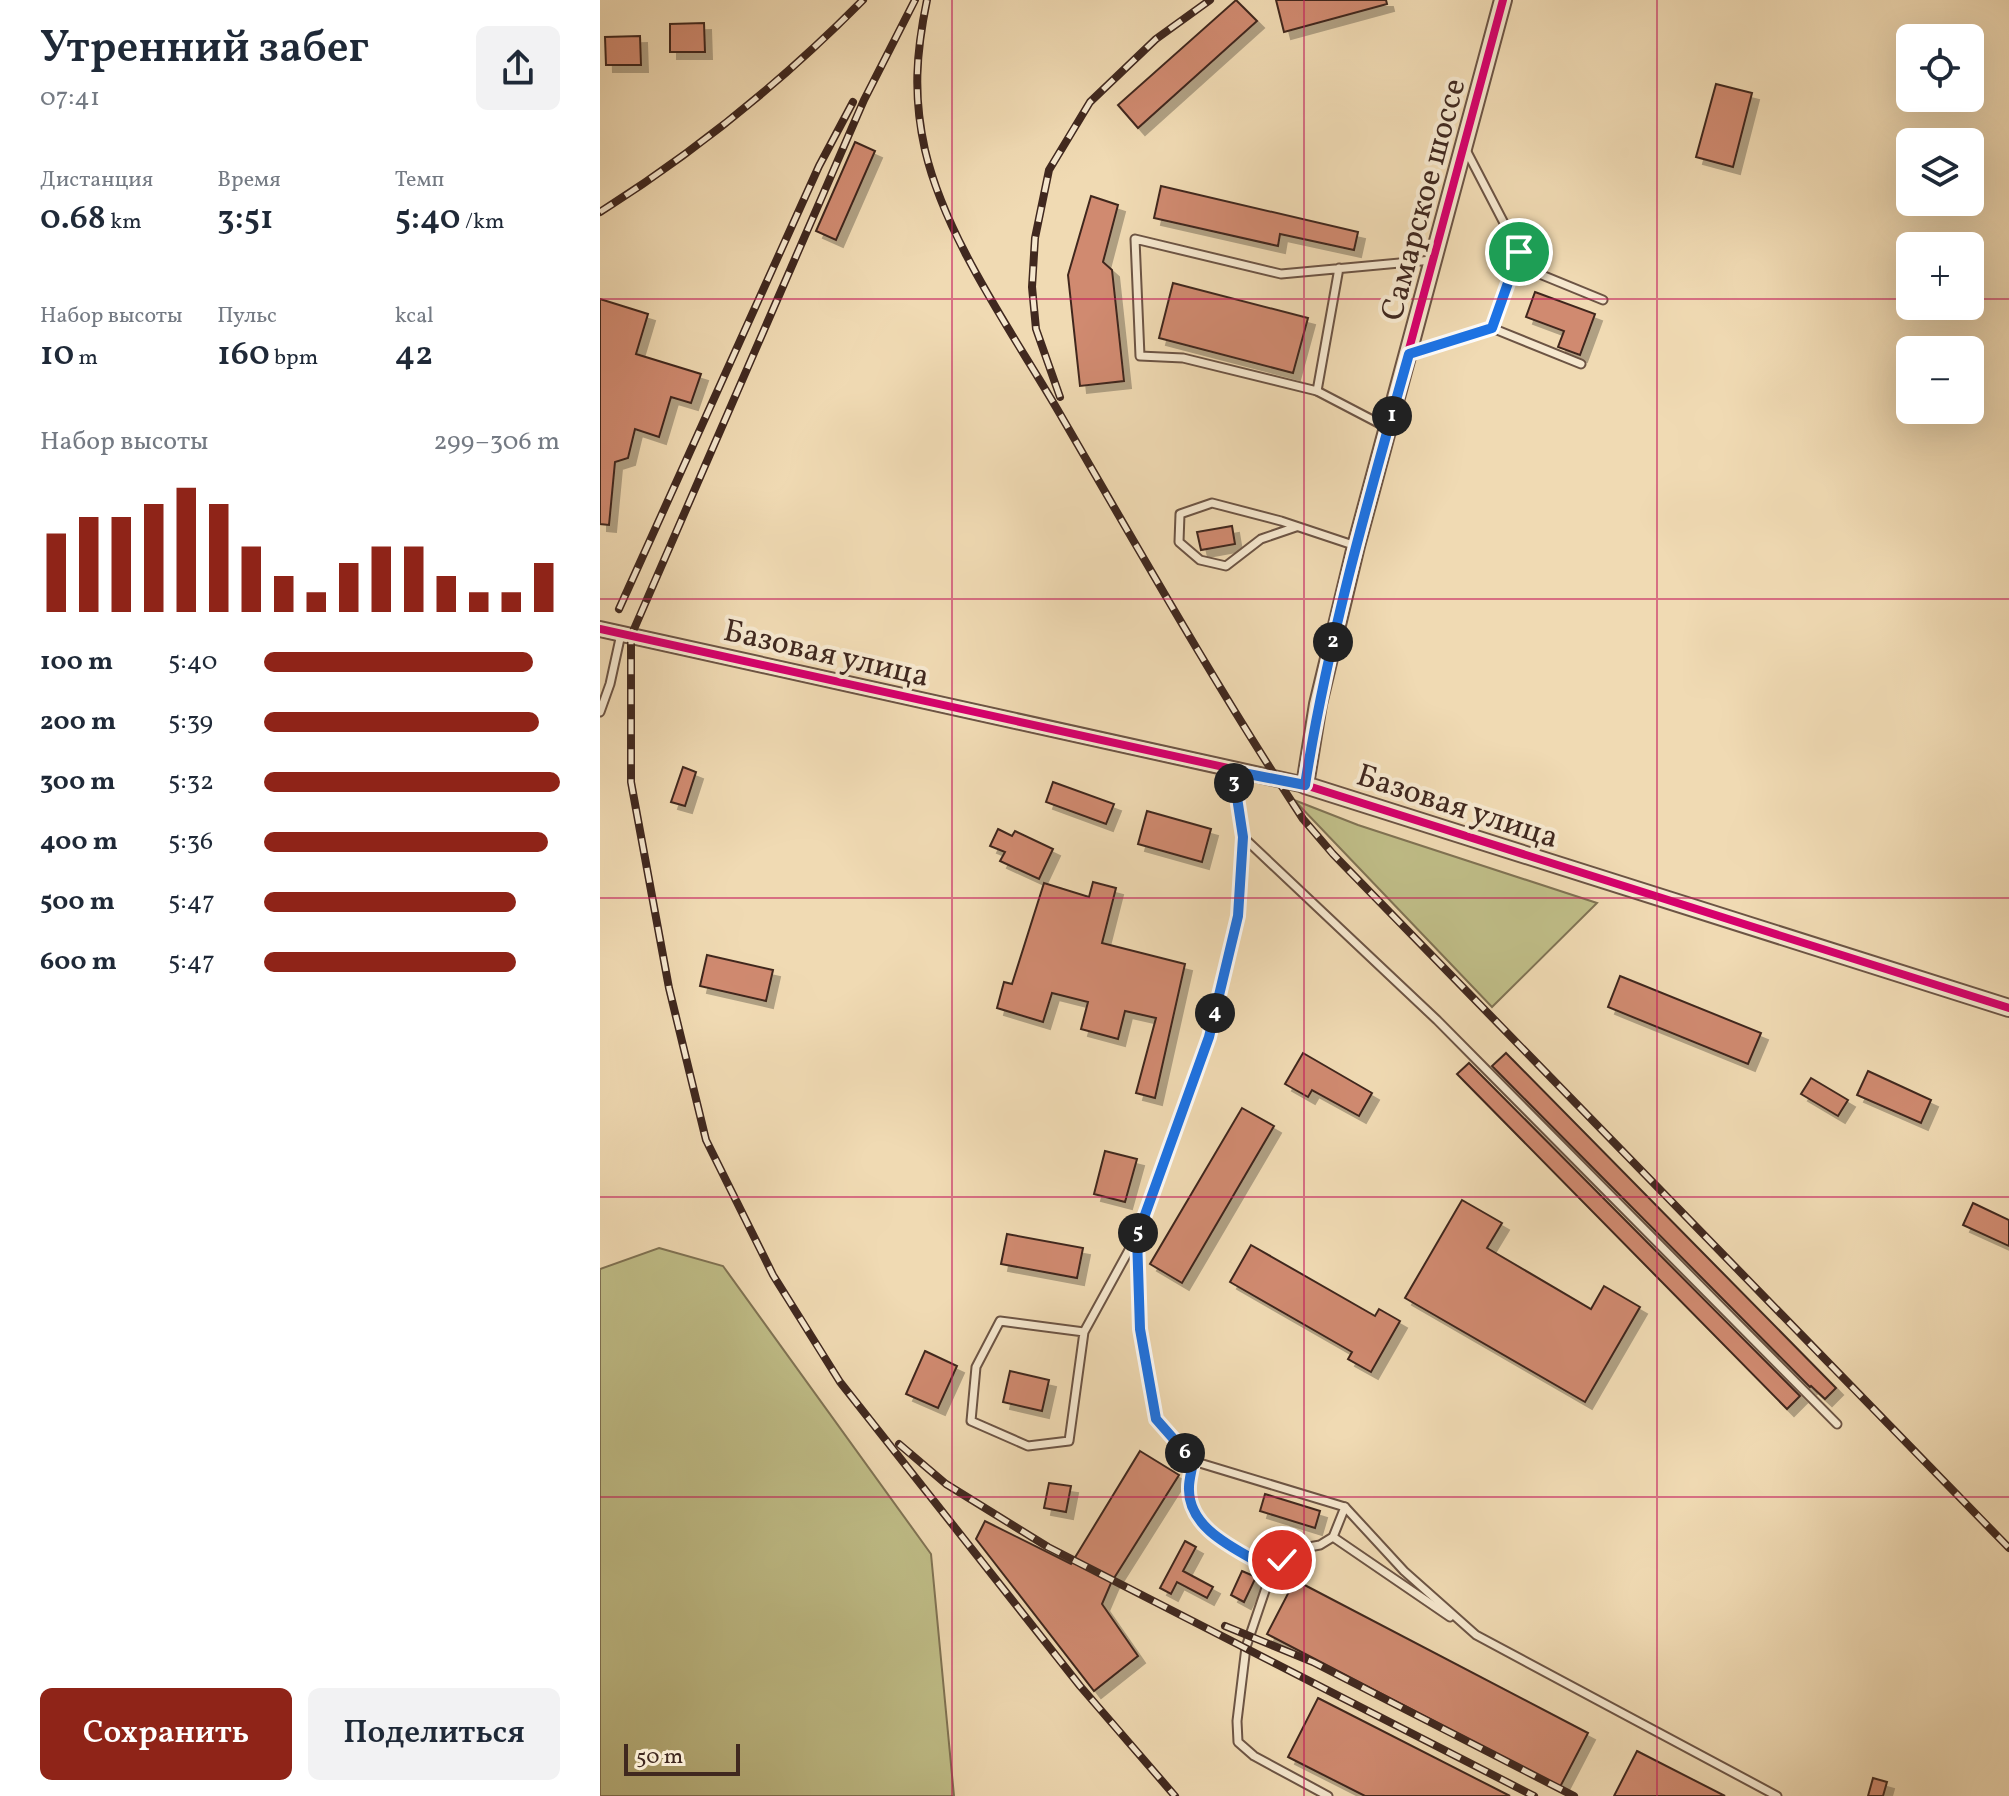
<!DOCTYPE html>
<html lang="ru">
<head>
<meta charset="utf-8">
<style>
  :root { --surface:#fff; --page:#f2f2f3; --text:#1f2937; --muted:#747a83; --accent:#8f2418 }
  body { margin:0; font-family:Vollkorn,serif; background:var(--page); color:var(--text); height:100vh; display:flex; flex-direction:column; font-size:30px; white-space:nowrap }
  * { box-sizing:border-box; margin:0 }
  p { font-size:26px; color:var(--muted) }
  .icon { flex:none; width:44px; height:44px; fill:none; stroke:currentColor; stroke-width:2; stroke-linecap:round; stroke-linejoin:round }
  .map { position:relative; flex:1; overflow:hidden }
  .side { display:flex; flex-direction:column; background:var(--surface); width:600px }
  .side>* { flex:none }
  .buttons { position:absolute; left:1296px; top:24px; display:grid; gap:16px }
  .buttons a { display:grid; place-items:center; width:88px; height:88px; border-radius:12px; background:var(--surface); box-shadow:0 8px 32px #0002; font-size:40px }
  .scale { position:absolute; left:24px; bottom:20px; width:116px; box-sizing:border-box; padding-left:8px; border:4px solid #40281f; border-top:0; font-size:22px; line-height:28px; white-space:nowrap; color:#40281f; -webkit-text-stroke:6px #f5e7ce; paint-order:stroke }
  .pin { position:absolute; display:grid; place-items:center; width:68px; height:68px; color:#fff; margin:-34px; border:4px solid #fff; border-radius:50%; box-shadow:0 2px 8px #0007 }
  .km { position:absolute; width:40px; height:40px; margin:-20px; border-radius:50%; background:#222; color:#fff; font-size:22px; line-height:40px; text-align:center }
  .round { display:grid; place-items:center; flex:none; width:84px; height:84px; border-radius:12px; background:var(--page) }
  .head { display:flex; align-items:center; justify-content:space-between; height:136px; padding:0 40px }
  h1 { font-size:44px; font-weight:600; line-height:60px }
  .stats { display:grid; grid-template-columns:repeat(3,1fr); gap:12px; height:136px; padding:8px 40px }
  .stats div { display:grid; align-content:center }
  .stats b { font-size:34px; font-weight:600 }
  .stats small { font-size:22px; font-weight:400 }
  .stats p { font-size:22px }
  .chart { height:224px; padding:16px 40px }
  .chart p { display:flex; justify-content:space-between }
  .chart svg { width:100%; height:144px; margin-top:8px; stroke:var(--accent); stroke-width:6 }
  .cta { display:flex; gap:16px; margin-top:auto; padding:16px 40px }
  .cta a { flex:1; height:92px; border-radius:12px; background:var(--accent); color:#fff; font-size:32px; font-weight:600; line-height:92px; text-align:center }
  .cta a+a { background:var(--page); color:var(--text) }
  ul { padding:0 40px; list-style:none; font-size:26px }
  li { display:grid; grid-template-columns:128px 96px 1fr; align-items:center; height:60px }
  li i { height:20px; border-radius:10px; background:var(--accent) }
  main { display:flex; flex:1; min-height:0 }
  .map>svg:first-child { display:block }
  .green { fill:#c0be88; stroke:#807354; stroke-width:2 }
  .building { fill:#d08a70; stroke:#40281f; stroke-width:2; filter:url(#shadow) }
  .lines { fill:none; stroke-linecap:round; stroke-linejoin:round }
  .service-casing { stroke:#6c5444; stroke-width:11 }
  .minor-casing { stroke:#6c5444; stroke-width:18 }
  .tertiary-casing { stroke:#6c5444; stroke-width:20 }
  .service { stroke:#f5e7ce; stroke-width:7 }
  .minor { stroke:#f5e7ce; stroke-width:14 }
  .tertiary { stroke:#f5e7ce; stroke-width:16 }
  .rail-casing { stroke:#40281f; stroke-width:8 }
  .rail { stroke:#f5e7ce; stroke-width:5; stroke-dasharray:15; stroke-linecap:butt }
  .cycleway-casing { stroke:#f5e7ce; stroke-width:13 }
  .cycleway { stroke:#d6006c; stroke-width:8 }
  .route-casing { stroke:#fff; stroke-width:16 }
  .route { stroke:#1a73e8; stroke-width:10 }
  .grid { fill:none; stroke:#c2185b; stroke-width:2; stroke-opacity:0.55 }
  .labels { text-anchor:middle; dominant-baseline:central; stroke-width:8; stroke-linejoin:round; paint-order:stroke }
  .street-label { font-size:32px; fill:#40281f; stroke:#f5e7ce }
</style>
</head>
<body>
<main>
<section class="side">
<div class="head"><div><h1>Утренний забег</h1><p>07:41</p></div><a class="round"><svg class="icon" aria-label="share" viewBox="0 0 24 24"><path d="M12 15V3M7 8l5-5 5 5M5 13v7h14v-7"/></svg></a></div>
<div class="stats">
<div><p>Дистанция</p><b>0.68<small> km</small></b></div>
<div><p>Время</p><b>3:51</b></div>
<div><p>Темп</p><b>5:40<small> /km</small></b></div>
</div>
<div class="stats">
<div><p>Набор высоты</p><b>10<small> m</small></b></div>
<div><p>Пульс</p><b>160<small> bpm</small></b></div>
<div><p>kcal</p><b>42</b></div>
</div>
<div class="chart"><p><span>Набор высоты</span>299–306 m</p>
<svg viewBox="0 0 160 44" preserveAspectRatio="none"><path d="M5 44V20M15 44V15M25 44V15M35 44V11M45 44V6M55 44V11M65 44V24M75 44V33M85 44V38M95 44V29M105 44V24M115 44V24M125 44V33M135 44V38M145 44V38M155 44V29"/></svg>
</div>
<ul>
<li><b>100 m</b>5:40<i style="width:91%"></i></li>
<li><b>200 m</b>5:39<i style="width:93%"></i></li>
<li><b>300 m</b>5:32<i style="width:100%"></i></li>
<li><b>400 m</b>5:36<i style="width:96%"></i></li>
<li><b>500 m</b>5:47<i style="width:85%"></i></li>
<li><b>600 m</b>5:47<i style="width:85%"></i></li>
</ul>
<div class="cta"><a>Сохранить</a><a>Поделиться</a></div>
</section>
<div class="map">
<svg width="1409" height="1796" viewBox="0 0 1409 1796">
  <defs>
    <filter id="shadow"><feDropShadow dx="7" dy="7" stdDeviation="0" flood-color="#0004"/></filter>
  </defs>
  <rect width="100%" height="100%" fill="#f0dab3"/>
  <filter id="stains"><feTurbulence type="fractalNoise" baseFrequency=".0025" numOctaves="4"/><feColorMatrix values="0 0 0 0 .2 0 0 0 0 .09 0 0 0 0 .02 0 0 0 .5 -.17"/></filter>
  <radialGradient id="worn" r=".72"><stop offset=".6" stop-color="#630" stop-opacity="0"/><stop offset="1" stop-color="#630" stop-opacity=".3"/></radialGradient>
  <!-- green -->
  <g class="green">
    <polygon points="694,800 758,825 997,903 892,1007"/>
    <polygon points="59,1248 123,1266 331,1554 354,1796 0,1796 0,1269"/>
  </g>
  <!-- building -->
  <g class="building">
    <polygon points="636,0 657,21 538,128 518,105"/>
    <polygon points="676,0 786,0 787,4 684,32"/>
    <polygon points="104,23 105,52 70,52 70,24"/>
    <polygon points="40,36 41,65 6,65 5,37"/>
    <polygon points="1116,84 1152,93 1133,167 1096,157"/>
    <polygon points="255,142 275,151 236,240 216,231"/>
    <polygon points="561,186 758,232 754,250 680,234 678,246 554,218"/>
    <polygon points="491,196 518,205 503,262 512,270 524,381 480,386 468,275"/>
    <polygon points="573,283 708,318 693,373 559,338"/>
    <polygon points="935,292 995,314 980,355 958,347 964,331 926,317"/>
    <polygon points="0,299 48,314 36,354 101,374 91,403 71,397 59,437 35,429 28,458 15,462 9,525 0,524"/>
    <polygon points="632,526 635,544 601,550 597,532"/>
    <polygon points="83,767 96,772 85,806 71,802"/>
    <polygon points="453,782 514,804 506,824 446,802"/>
    <polygon points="547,811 611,829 602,862 538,844"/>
    <polygon points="398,829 412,836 415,831 453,849 439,879 400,861 405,852 390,846"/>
    <polygon points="493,882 516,888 502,943 585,964 555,1098 536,1093 556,1018 525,1011 518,1039 481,1029 488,1002 452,993 443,1022 397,1008 404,982 412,984 444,883 489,897"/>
    <polygon points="107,955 173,970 166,1001 100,986"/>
    <polygon points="1020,976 1161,1033 1148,1064 1008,1007"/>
    <polygon points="703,1053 772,1093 759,1116 712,1090 708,1097 685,1084"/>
    <polygon points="906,1053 1236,1388 1225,1399 1211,1386 1210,1387 892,1066"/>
    <polygon points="869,1063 1200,1396 1187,1409 857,1074"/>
    <polygon points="1268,1071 1331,1100 1321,1123 1257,1095"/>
    <polygon points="1211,1078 1248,1100 1238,1116 1201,1094"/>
    <polygon points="642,1108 674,1126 582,1283 550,1264"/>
    <polygon points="505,1151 537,1159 525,1202 494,1194"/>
    <polygon points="862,1200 902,1223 887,1248 991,1309 1004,1286 1040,1307 985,1402 805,1298"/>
    <polygon points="1373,1203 1409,1220 1409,1246 1363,1225"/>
    <polygon points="407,1234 483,1248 477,1278 401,1264"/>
    <polygon points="651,1245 775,1316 779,1309 800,1321 771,1372 748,1359 752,1352 630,1282"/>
    <polygon points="325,1351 357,1366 338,1408 306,1394"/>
    <polygon points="410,1371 449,1380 442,1411 403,1402"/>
    <polygon points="540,1451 579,1475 511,1583 502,1604 538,1656 494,1691 376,1539 385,1521 471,1564"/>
    <polygon points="449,1483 471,1486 466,1512 444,1508"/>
    <polygon points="665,1494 720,1511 715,1528 660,1511"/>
    <polygon points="585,1541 596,1547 583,1571 613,1587 607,1598 577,1582 571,1594 560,1588"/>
    <polygon points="642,1571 656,1577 644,1602 631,1595"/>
    <polygon points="695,1580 988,1733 960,1787 667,1634"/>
    <polygon points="718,1698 910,1796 765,1796 688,1757"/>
    <polygon points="1037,1751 1125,1796 1014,1796"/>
    <polygon points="1273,1778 1287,1782 1283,1796 1268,1796"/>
  </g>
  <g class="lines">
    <defs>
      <g id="service">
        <polyline points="865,148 919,252 892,328"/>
        <polyline points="915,264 1003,300"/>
        <polyline points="739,268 717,391 583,358 540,356 535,239 681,274 832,260"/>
        <polyline points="811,353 892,328 981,364"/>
        <polyline points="717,391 786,427"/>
        <polyline points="696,527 661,539 626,566 600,560 579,542 580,514 612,503 681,521 756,546"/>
        <polyline points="0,712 10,684 21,634"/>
        <polyline points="633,771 643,837 638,916 609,1037 537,1237 540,1329 556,1419 593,1461 745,1507 733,1537 720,1545 692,1550 672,1570 646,1647 637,1721 638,1742 654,1756 728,1796"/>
        <polyline points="643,837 837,1020 1237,1424"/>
        <polyline points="484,1332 400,1321 376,1367 371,1421 428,1446 469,1441 484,1332 535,1239"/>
        <path d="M593,1461C592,1470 589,1479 589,1487C587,1531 641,1551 672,1570"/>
        <polyline points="745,1507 804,1571 876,1635 1177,1796"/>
        <polyline points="733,1537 850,1617"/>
      </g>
      <polyline id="minor" points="0,629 705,785"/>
      <polyline id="tertiary" points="903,0 756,546 718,704 705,785 1409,1008"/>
    </defs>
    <!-- service casing -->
    <use href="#service" class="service-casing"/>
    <!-- minor casing -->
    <use href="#minor" class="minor-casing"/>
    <!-- tertiary casing -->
    <use href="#tertiary" class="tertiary-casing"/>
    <!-- service -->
    <use href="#service" class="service"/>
    <!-- minor -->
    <use href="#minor" class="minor"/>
    <!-- tertiary -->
    <use href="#tertiary" class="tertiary"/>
    <defs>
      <g id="rail">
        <polyline points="315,0 264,100 31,636 31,782 69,988 106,1140 173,1275 240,1382 480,1686 575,1796"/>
        <path d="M327,0C316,53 313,96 325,150C346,240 413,333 460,414C539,550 617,688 703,819L733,854L1409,1548"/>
        <path d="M0,212C95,152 184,80 263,0"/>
        <polyline points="460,397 436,329 432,287 435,238 449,170 490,102 556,39 610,0"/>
        <polyline points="19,609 219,166 253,102"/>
        <polyline points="299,1444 346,1484 448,1547 934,1796"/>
        <polyline points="625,1626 713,1662 974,1796"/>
      </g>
    </defs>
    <!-- rail casing -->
    <use href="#rail" class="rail-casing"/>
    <!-- rail -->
    <use href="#rail" class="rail"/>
    <defs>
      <g id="cycleway">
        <polyline points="0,629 705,785 1409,1008"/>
        <polyline points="705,785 718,704 756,546 903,0"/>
      </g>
    </defs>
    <!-- cycleway casing -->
    <use href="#cycleway" class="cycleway-casing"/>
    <!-- cycleway -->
    <use href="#cycleway" class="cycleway"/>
  </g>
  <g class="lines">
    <defs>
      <path id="route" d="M682,1560L672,1570C641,1551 587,1531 589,1487C589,1479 592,1470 593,1461L556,1419L540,1329L537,1237L609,1037L638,916L643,837L633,771L705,785C728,639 769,496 809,354L892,328L919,252"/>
    </defs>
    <!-- route casing -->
    <use href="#route" class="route-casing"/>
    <!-- route -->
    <use href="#route" class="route"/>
  </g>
  <!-- grid -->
  <path class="grid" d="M352,0V1796M704,0V1796M1057,0V1796M0,299H1310M1370,299H1409M0,599H1409M0,898H1409M0,1197H1409M0,1497H1409"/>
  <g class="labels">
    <!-- street labels -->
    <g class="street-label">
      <text transform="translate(825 200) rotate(-75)">Самарское шоссе</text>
      <text transform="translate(226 655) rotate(13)">Базовая улица</text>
      <text transform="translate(857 808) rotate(18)">Базовая улица</text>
    </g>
  </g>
  <rect width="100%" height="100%" filter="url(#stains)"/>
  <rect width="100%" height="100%" fill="url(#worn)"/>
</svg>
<div class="buttons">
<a><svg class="icon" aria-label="locate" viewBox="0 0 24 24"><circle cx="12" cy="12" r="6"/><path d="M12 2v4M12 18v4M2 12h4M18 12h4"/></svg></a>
<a><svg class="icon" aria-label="layers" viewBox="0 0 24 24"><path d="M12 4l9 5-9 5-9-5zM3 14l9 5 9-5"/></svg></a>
<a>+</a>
<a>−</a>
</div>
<div class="scale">50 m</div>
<div class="pin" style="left:919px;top:252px;background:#1e9e55"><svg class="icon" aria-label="arrive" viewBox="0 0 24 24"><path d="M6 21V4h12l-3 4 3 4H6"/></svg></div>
<div class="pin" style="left:682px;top:1560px;background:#d93025"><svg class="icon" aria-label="check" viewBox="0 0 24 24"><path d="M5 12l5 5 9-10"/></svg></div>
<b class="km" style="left:792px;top:416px">1</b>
<b class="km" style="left:733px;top:642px">2</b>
<b class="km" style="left:634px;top:783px">3</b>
<b class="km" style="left:615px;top:1013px">4</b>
<b class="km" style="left:538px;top:1233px">5</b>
<b class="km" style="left:585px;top:1453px">6</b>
</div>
</main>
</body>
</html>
